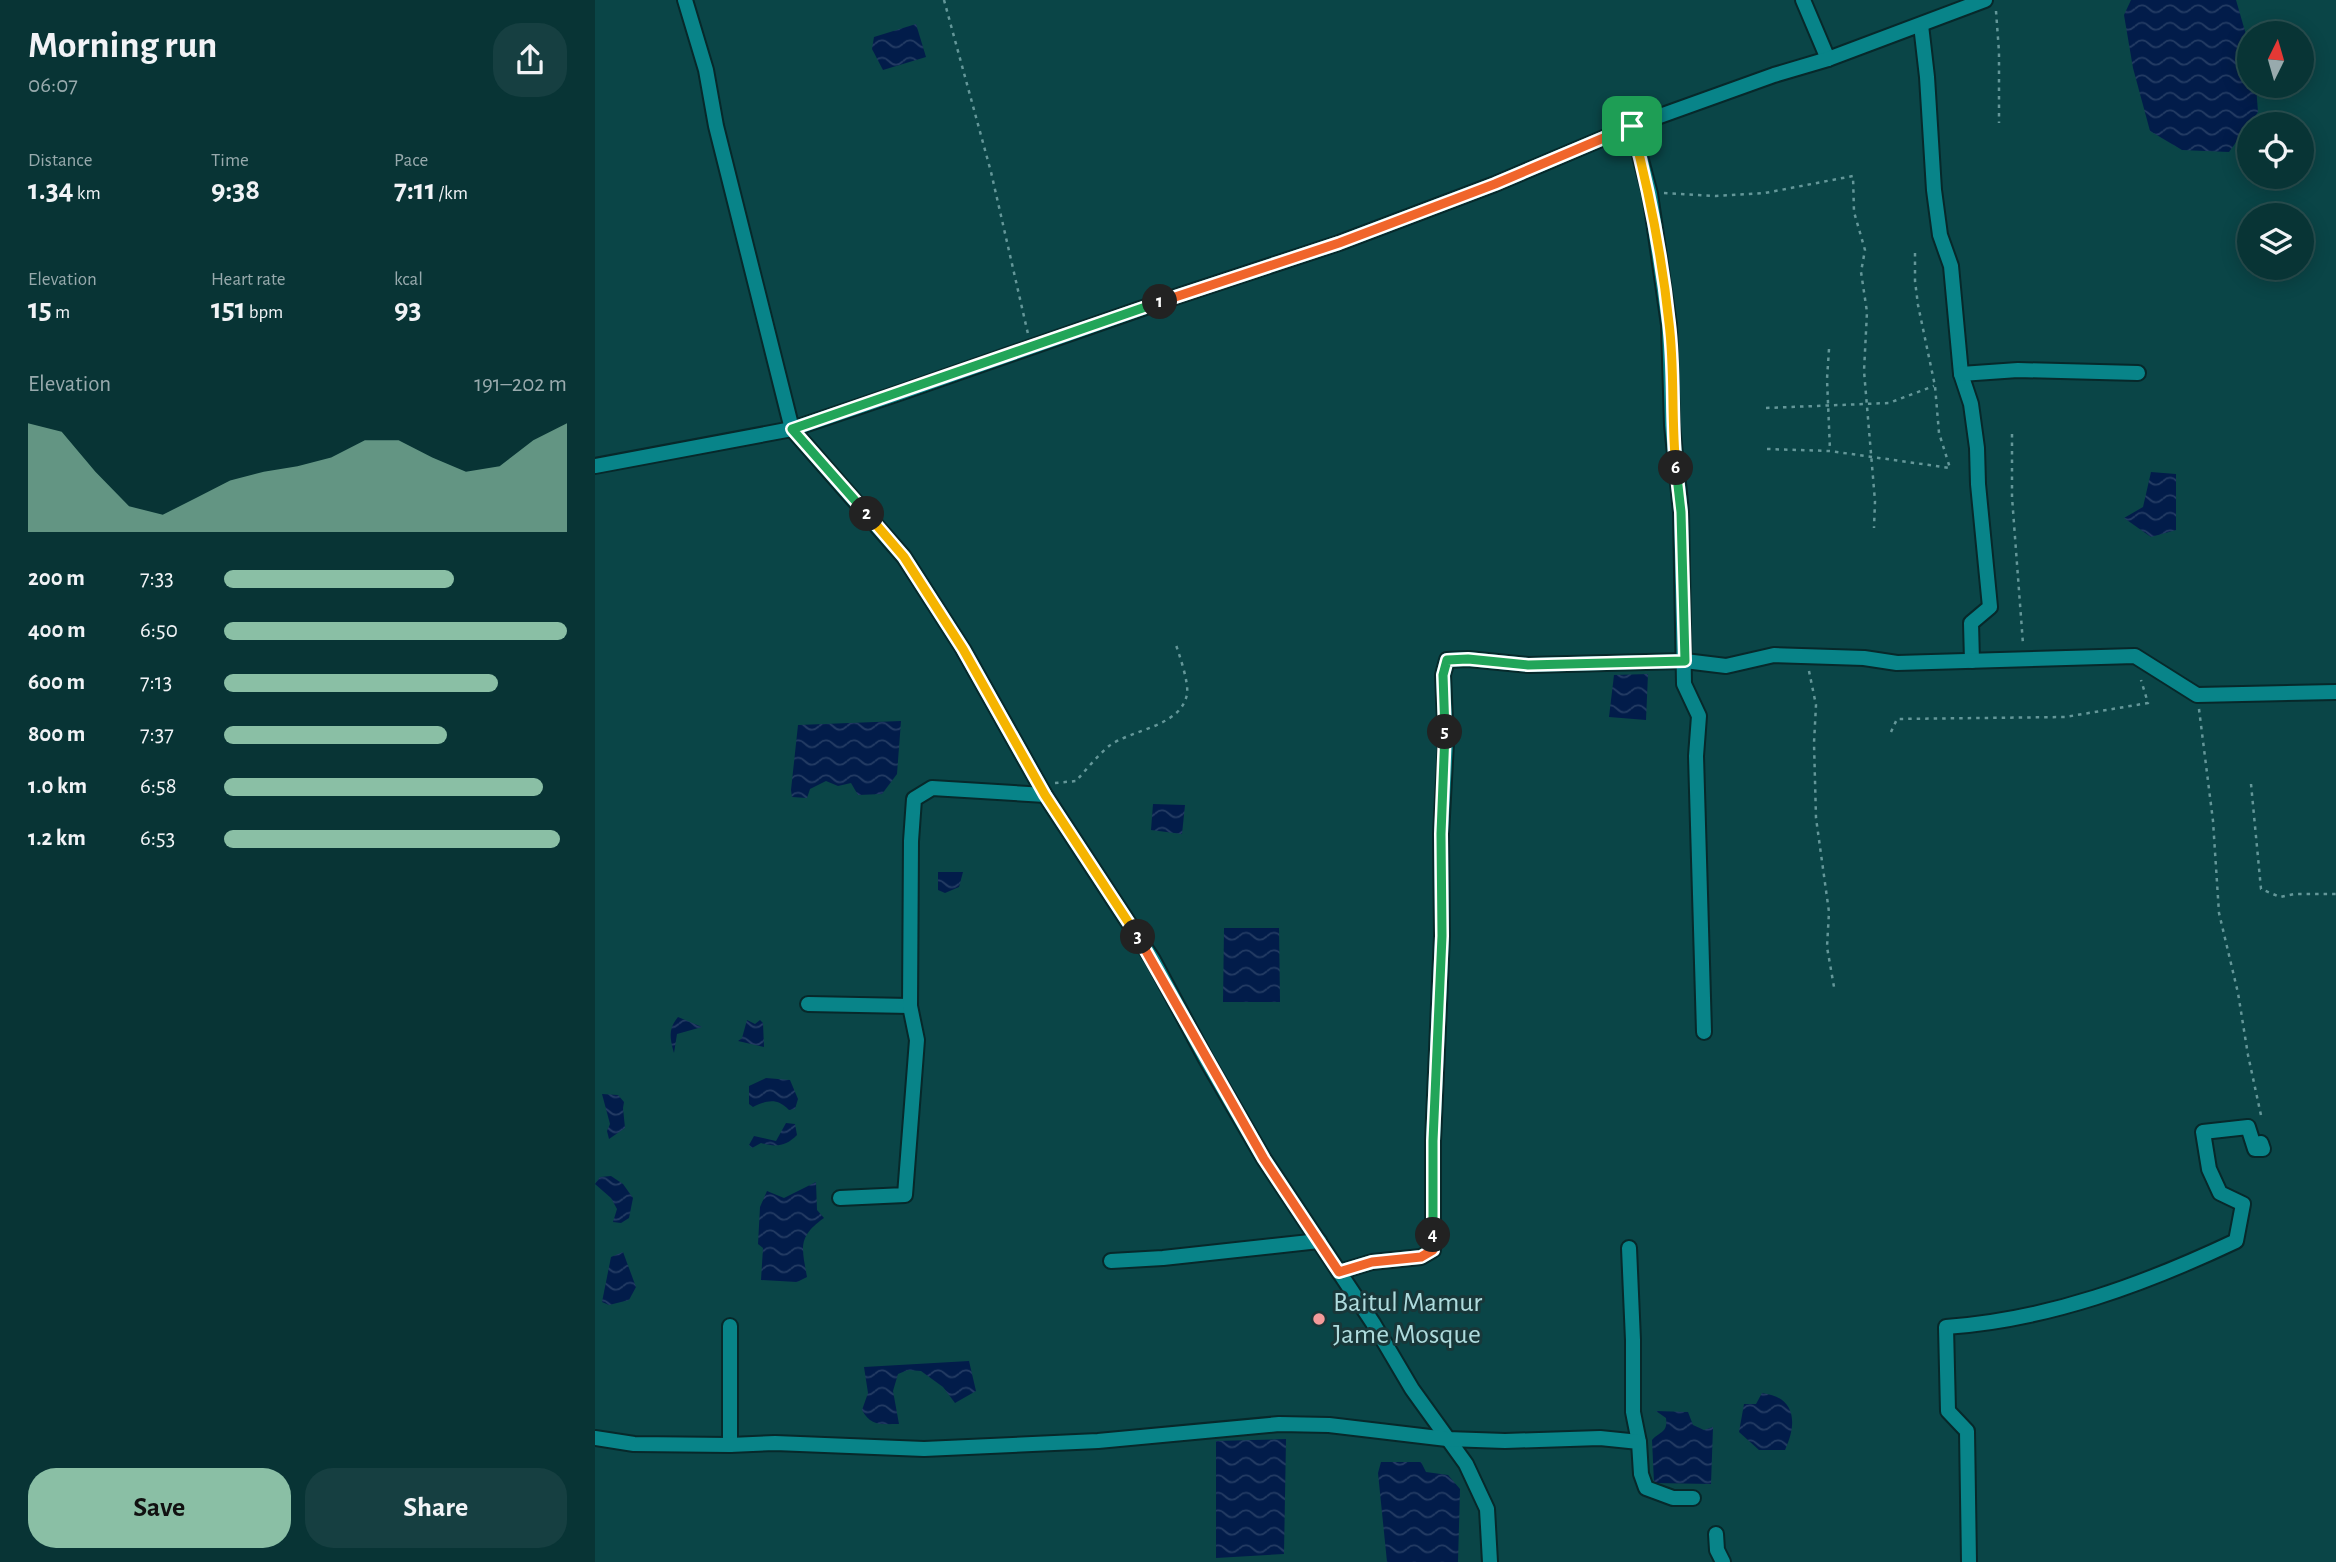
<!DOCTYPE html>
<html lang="en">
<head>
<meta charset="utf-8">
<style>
  :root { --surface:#083435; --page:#163f41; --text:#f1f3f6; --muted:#98aaad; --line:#294f50; --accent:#8abfa5 }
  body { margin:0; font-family:"Alegreya Sans",sans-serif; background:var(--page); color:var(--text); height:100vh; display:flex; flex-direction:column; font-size:26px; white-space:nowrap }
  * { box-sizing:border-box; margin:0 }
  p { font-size:23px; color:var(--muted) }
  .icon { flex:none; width:38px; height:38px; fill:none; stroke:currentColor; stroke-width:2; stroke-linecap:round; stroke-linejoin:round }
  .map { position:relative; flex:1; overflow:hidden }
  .side { display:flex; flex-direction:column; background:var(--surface); width:595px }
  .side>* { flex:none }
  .needle { width:46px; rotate:5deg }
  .fabs { position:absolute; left:1642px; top:21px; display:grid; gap:14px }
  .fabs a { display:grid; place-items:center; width:77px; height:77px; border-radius:50%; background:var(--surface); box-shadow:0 4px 18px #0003,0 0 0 2px var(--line); font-size:35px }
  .pin { position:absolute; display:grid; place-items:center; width:60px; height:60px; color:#fff; margin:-30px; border-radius:14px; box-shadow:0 4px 10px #0006 }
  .km { position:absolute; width:35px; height:35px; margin:-18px; border-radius:50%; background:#222; color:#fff; font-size:19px; line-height:35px; text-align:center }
  .round { display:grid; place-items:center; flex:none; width:74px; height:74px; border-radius:28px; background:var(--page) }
  .headline { display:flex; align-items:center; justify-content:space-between; height:119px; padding:0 28px }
  h1 { font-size:38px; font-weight:700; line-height:52px }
  .figures { display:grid; grid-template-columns:repeat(3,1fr); gap:10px; height:119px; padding:7px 28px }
  .figures div { display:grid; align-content:center }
  .figures b { font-size:30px; font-weight:700 }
  .figures small { font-size:19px; font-weight:400 }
  .figures p { font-size:19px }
  .chart { height:196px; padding:14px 28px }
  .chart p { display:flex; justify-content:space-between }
  .chart svg { width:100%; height:126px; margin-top:7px; fill:var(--accent); opacity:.7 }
  .cta { display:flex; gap:14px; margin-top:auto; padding:14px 28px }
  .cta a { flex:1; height:80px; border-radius:28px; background:var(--accent); color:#111; font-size:28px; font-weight:700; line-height:80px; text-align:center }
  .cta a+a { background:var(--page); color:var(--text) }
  ul { padding:0 28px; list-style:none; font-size:23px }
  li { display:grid; grid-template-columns:112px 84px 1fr; align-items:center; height:52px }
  li i { height:18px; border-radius:9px; background:var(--accent) }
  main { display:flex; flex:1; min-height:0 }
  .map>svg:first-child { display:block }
  .water { fill:url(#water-waves) }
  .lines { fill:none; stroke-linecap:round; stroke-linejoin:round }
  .street-casing { stroke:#07282a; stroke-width:18 }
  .path { stroke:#649799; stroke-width:2.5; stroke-dasharray:3.5 5; stroke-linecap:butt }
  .street { stroke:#088489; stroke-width:14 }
  .split-1-casing { stroke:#fff; stroke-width:14 }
  .split-2-casing { stroke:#fff; stroke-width:14 }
  .split-3-casing { stroke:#fff; stroke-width:14 }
  .split-4-casing { stroke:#fff; stroke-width:14 }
  .split-5-casing { stroke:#fff; stroke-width:14 }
  .split-6-casing { stroke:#fff; stroke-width:14 }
  .split-7-casing { stroke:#fff; stroke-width:14 }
  .split-1 { stroke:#f0652b; stroke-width:9 }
  .split-2 { stroke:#22a559; stroke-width:9 }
  .split-3 { stroke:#f5b400; stroke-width:9 }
  .split-4 { stroke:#f0652b; stroke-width:9 }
  .split-5 { stroke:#22a559; stroke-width:9 }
  .split-6 { stroke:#22a559; stroke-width:9 }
  .split-7 { stroke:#f5b400; stroke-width:9 }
  .poi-dot { fill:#f59b9b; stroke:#183739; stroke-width:2.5 }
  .labels { text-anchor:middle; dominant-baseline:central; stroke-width:6; stroke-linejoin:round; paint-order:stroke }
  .poi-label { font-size:28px; fill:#aedbdd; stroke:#183739; text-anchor:start }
</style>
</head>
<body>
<main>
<section class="side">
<div class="headline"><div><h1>Morning run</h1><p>06:07</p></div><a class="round"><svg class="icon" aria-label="share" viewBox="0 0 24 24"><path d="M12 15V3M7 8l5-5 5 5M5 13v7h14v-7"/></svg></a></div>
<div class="figures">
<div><p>Distance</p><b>1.34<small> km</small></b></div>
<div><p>Time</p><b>9:38</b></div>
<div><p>Pace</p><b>7:11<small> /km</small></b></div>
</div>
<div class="figures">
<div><p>Elevation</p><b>15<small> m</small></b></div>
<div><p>Heart rate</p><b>151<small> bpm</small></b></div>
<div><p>kcal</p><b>93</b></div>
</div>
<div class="chart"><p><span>Elevation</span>191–202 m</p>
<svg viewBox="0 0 160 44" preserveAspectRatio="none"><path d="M0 44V6L10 9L20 23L30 35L40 38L50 32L60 26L70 23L80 21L90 18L100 12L110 12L120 18L130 23L140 21L150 12L160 6V44z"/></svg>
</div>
<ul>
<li><b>200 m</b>7:33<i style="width:67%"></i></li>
<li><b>400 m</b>6:50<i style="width:100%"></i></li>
<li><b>600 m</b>7:13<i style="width:80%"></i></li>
<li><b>800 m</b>7:37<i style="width:65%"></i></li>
<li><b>1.0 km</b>6:58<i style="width:93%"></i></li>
<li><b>1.2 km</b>6:53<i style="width:98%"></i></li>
</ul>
<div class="cta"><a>Save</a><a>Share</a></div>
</section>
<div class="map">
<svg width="1741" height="1562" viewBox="0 0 1741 1562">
  <defs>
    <pattern id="water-waves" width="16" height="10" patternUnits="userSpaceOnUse" patternTransform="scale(1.75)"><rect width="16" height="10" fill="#021c4a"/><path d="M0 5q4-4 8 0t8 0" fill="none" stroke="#243c64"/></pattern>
  </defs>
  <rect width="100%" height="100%" fill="#0a4547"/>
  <!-- water -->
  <g class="water">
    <polygon points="1536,0 1641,0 1654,45 1654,86 1661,86 1663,112 1634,152 1587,150 1555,131 1538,68 1529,15"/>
    <polygon points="321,24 331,57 288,70 277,49 279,37"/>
    <polygon points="1556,472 1581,474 1581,530 1556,537 1529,518 1548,507"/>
    <polygon points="1053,674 1051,720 1014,717 1019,675"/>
    <polygon points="306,721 302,774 287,794 263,795 256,783 243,786 231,781 215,789 212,798 197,797 196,790 203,725"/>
    <polygon points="558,804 590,805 587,834 556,830"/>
    <polygon points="343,872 368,872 364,887 350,893 343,890"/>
    <polygon points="629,928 684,928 685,1002 628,1002"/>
    <path d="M83,1017L107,1027L82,1034L79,1053C75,1038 73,1029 83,1017Z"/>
    <polygon points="152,1020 160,1024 165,1020 168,1023 169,1047 143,1041 147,1038"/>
    <path d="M171,1078L195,1080L203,1099L200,1109L194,1110C182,1098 173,1100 158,1107L154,1104V1086Z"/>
    <polygon points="7,1094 23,1095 29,1102 28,1108 30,1128 14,1139 12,1131 15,1124"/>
    <path d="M191,1123L200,1124L202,1135C190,1147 181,1147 166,1143L157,1148L154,1145L159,1136L181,1141Z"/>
    <polygon points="16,1176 28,1184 38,1198 34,1218 26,1223 18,1222 22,1209 16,1198 0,1184 5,1177"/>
    <path d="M221,1182L222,1210L229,1218C202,1237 207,1248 212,1277L202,1282L166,1280L168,1248L163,1244L165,1207L172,1191L189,1198Z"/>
    <polygon points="28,1252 41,1287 34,1300 14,1305 7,1302 16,1257"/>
    <path d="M374,1361L381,1391L360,1403L348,1387L326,1371L313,1370L303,1374L298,1391L304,1424C287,1424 276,1427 267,1410L273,1393L269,1367Z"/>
    <path d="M1167,1393C1200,1397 1203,1422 1190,1450H1164L1144,1432L1149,1404H1161Z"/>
    <path d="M1061,1411L1093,1412L1098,1425L1109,1430L1118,1427L1116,1484L1059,1483L1057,1440C1065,1431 1073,1433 1071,1418Z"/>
    <polygon points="691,1439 689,1554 621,1558 621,1441"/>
    <polygon points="786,1462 826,1462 831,1472 853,1475 865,1489 863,1562 792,1562 783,1473"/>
  </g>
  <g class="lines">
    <defs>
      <g id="street">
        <polyline points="90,0 111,70 121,126 197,429 309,557 368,649 450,795 558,960 611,1059 669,1159 778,1323 817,1389 871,1464 892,1509 895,1562"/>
        <polyline points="1208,0 1233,59"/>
        <polyline points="1326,25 1332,77 1339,190 1345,235 1356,266 1366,374 1376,404 1382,448 1383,484 1395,607 1376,623 1377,661"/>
        <polyline points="1037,126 1055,194 1074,325 1077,425 1086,512 1089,684 1104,716 1101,756 1109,1032"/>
        <polyline points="1366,374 1423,370 1543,373"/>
        <polyline points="0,466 197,429 307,392 571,300 744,243 900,184 1037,126 1179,75 1233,59 1390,0"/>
        <polyline points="213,1004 315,1006"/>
        <polyline points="245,1198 310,1195 322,1040 315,1006 316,841 319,799 337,788 450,795"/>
        <polyline points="1034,1248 1038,1340 1038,1412 1044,1442"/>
        <polyline points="516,1261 568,1258 724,1241"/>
        <polyline points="744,1272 777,1262 826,1257 838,1250 838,1141 847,936 846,834 851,743 848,675 852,660 873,659 933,665 1090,661 1131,666 1179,655 1269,658 1302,663 1540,656 1602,695 1741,692"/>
        <polyline points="135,1326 135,1445"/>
        <polyline points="0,1438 39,1444 135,1445 180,1443 329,1449 503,1441 684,1424 734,1425 852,1439 910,1441 1005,1438 1044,1442 1046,1474 1051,1488 1078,1498 1098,1498"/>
        <polyline points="1121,1534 1122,1550 1128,1562"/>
        <path d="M1374,1562L1372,1431L1353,1411L1351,1327C1453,1320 1550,1284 1641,1241L1648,1204L1625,1193L1614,1169L1608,1132L1653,1127L1660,1149H1668L1666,1143"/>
      </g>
    </defs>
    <!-- street casing -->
    <use href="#street" class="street-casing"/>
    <!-- path -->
    <g class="path">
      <polyline points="349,0 396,172 433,334"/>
      <polyline points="1401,11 1404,52 1404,123"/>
      <polyline points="1069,193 1121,196 1170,193 1258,176 1259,212 1270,250 1266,272 1272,312 1269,371 1280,501 1279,528"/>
      <polyline points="1234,349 1232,379 1235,450"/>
      <polyline points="1171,408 1294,403 1339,386"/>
      <polyline points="1417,434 1417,497 1428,644"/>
      <polyline points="1172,449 1235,451 1355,468 1344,433 1340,386 1323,305 1320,281 1320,248"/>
      <polyline points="1214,671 1221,705 1219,743 1221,818 1234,912 1232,947 1239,987"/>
      <polyline points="1604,709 1618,821 1624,913 1643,993 1653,1055 1667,1120"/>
      <polyline points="1296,732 1302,719 1470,717 1553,703 1546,680"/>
      <path d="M460,783L481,781C491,770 502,756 514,746C537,729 586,727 592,694C594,682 584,654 580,642"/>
      <polyline points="1656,784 1666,889 1685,897 1699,894 1741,894"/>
    </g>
    <!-- street -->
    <use href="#street" class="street"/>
  </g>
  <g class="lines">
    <defs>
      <polyline id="split-1" points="565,302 744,243 900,184 1037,126"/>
      <polyline id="split-2" points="272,514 197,429 565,302"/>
      <polyline id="split-3" points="272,514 309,557 368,649 450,795 543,937"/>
      <polyline id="split-4" points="543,937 669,1159 744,1272 777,1262 826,1257 838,1250 838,1235"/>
      <polyline id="split-5" points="838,1235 838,1141 847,936 846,834 850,732"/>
      <polyline id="split-6" points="850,732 848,675 852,660 873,659 933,665 1090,661 1086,512 1081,468"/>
      <path id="split-7" d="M1037,126C1054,191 1067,256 1074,323C1080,371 1076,420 1081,468"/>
    </defs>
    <!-- split-1 casing -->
    <use href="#split-1" class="split-1-casing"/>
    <!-- split-2 casing -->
    <use href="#split-2" class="split-2-casing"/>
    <!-- split-3 casing -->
    <use href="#split-3" class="split-3-casing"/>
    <!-- split-4 casing -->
    <use href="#split-4" class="split-4-casing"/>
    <!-- split-5 casing -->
    <use href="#split-5" class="split-5-casing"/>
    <!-- split-6 casing -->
    <use href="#split-6" class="split-6-casing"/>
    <!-- split-7 casing -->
    <use href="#split-7" class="split-7-casing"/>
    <!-- split-1 -->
    <use href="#split-1" class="split-1"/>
    <!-- split-2 -->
    <use href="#split-2" class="split-2"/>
    <!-- split-3 -->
    <use href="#split-3" class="split-3"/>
    <!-- split-4 -->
    <use href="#split-4" class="split-4"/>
    <!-- split-5 -->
    <use href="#split-5" class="split-5"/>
    <!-- split-6 -->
    <use href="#split-6" class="split-6"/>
    <!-- split-7 -->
    <use href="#split-7" class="split-7"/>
  </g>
  <!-- markers -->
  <circle class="poi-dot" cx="724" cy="1319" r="7"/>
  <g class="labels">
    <!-- poi labels -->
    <g class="poi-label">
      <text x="738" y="1303">Baitul Mamur<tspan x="738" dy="32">Jame Mosque</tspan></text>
    </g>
  </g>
</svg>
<div class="fabs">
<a><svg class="needle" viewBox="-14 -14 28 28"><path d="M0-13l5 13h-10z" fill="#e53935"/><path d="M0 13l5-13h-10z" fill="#98aaad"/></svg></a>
<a><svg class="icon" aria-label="locate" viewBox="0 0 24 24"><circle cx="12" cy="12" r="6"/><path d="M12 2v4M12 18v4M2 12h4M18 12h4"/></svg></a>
<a><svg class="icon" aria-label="layers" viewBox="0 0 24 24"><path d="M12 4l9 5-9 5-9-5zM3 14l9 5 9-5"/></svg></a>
</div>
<div class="pin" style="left:1037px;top:126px;background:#1e9e55"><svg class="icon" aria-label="arrive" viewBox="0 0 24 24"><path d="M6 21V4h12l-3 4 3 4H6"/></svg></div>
<b class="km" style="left:565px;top:302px">1</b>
<b class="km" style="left:272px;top:514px">2</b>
<b class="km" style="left:543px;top:937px">3</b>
<b class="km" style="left:838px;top:1235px">4</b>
<b class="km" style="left:850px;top:732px">5</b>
<b class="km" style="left:1081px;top:468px">6</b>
</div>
</main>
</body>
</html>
